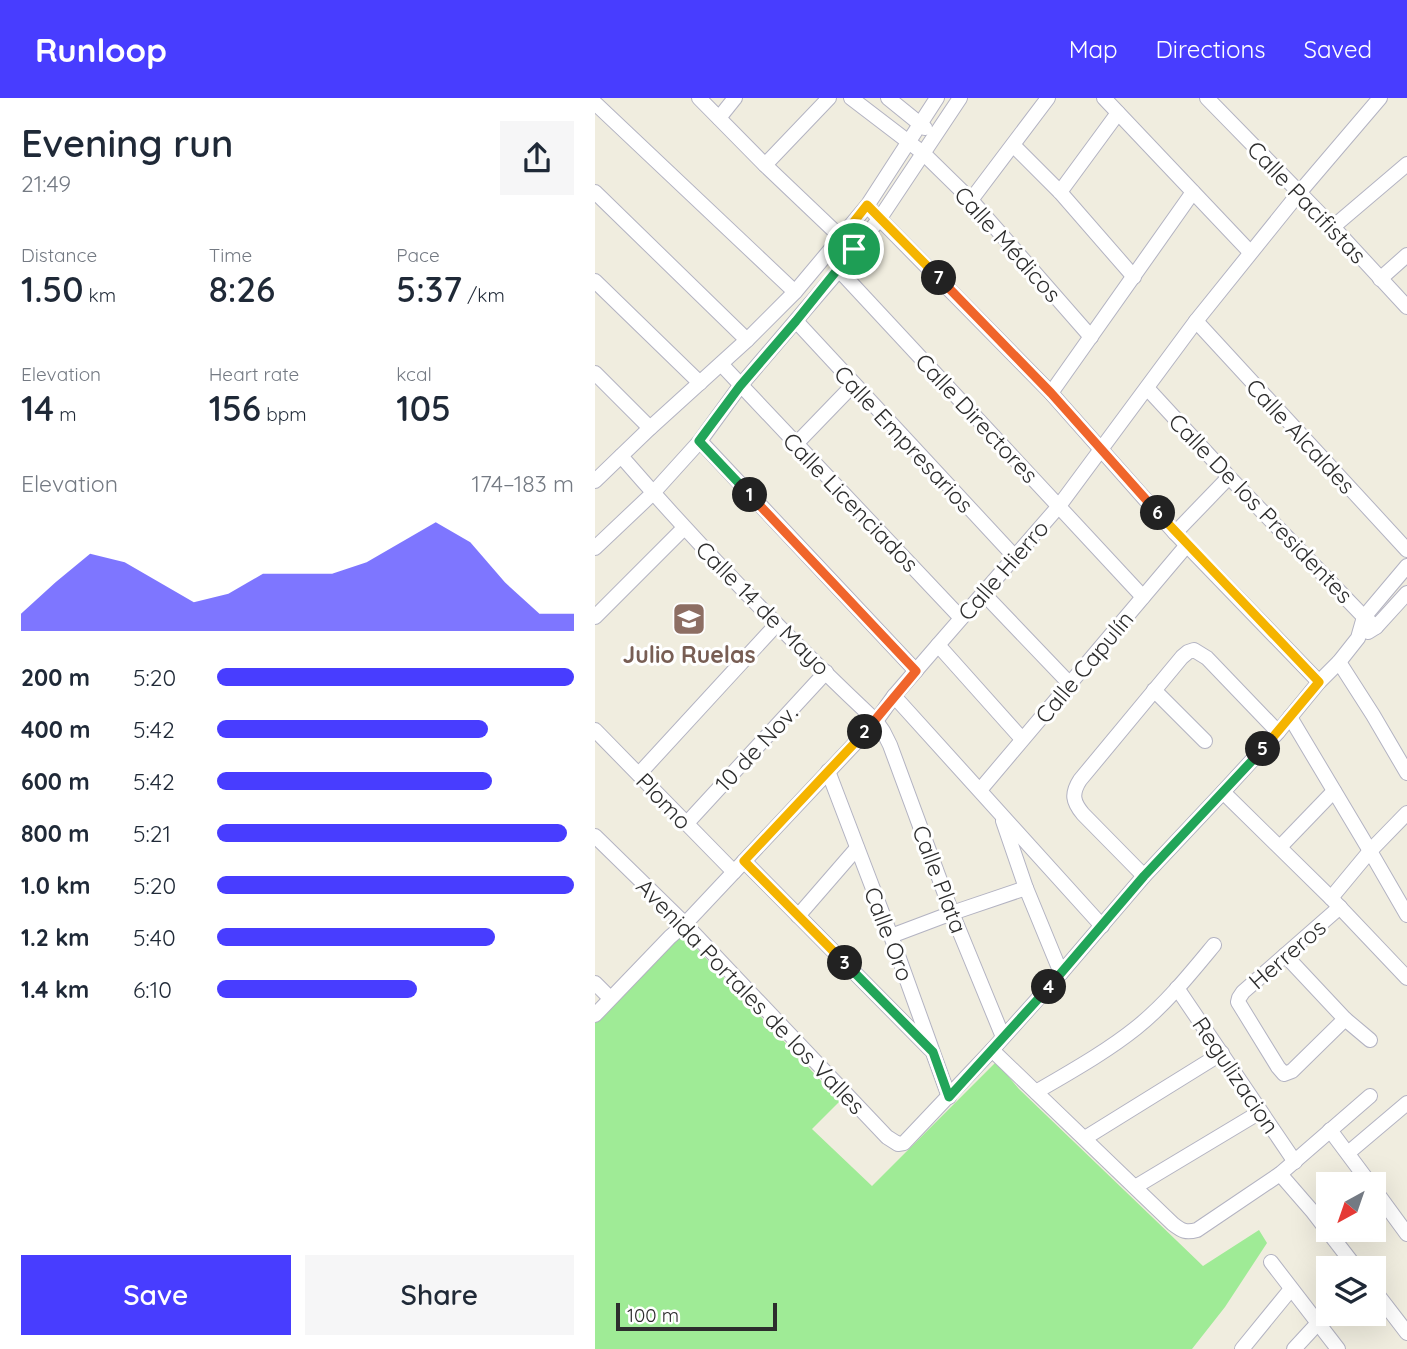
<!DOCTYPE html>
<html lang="en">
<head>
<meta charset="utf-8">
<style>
  :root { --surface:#fff; --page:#f6f6f7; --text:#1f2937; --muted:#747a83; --accent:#483dff }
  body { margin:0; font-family:Quicksand,sans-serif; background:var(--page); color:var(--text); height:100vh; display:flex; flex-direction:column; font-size:26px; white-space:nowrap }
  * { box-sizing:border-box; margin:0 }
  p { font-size:23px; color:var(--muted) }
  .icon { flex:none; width:38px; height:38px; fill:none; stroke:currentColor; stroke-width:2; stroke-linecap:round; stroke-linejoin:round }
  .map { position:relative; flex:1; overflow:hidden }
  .sheet { display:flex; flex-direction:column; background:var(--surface); width:595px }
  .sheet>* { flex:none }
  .needle { width:46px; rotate:220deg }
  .tools { position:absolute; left:721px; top:1074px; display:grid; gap:14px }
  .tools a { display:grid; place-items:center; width:70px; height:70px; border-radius:0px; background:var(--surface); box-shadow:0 7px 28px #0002; font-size:35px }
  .scale { position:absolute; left:21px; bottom:18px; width:161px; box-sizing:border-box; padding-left:7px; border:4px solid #2d2d2d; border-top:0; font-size:19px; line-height:24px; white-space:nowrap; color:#2d2d2d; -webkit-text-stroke:5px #fff; paint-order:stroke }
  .pin { position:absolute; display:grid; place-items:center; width:60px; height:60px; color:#fff; margin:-30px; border:4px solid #fff; border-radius:50%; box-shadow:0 2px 7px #0007 }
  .km { position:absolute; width:35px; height:35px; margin:-18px; border-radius:50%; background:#222; color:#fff; font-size:19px; line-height:35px; text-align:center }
  .round { display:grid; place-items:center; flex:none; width:74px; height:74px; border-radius:0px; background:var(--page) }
  .overview { display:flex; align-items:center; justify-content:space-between; height:119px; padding:0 21px }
  h1 { font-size:38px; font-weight:600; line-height:52px }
  .metrics { display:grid; grid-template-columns:repeat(3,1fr); gap:10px; height:119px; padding:7px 21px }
  .metrics div { display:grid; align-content:center }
  .metrics b { font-size:35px; font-weight:600 }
  .metrics small { font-size:19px; font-weight:400 }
  .metrics p { font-size:19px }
  .chart { height:196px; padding:14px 21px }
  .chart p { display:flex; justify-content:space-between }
  .chart svg { width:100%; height:126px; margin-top:7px; fill:var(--accent); opacity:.7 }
  .action { display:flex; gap:14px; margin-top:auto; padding:14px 21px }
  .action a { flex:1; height:80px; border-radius:0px; background:var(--accent); color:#fff; font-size:28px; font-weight:600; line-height:80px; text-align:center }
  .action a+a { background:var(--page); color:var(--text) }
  ul { padding:0 21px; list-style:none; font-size:23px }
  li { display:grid; grid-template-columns:112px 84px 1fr; align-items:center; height:52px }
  li i { height:18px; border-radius:9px; background:var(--accent) }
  header { display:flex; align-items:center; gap:42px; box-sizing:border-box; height:98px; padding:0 35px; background:var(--accent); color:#fff }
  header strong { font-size:33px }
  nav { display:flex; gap:38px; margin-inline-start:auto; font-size:24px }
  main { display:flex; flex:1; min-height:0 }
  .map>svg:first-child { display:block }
  .green { fill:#9feb96 }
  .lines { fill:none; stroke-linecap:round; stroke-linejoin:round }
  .minor-casing { stroke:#b3b3c2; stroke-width:16 }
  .minor { stroke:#fff; stroke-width:14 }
  .split-1-casing { stroke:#fff; stroke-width:14 }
  .split-2-casing { stroke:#fff; stroke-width:14 }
  .split-3-casing { stroke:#fff; stroke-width:14 }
  .split-4-casing { stroke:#fff; stroke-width:14 }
  .split-5-casing { stroke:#fff; stroke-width:14 }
  .split-6-casing { stroke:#fff; stroke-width:14 }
  .split-7-casing { stroke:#fff; stroke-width:14 }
  .split-8-casing { stroke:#fff; stroke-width:14 }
  .split-1 { stroke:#22a559; stroke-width:9 }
  .split-2 { stroke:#f0652b; stroke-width:9 }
  .split-3 { stroke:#f5b400; stroke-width:9 }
  .split-4 { stroke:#22a559; stroke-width:9 }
  .split-5 { stroke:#22a559; stroke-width:9 }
  .split-6 { stroke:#f5b400; stroke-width:9 }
  .split-7 { stroke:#f0652b; stroke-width:9 }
  .split-8 { stroke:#f5b400; stroke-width:9 }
  .labels { text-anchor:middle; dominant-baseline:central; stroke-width:6; stroke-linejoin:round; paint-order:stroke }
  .street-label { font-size:23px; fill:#2d2d2d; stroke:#fff }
  .education-label { font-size:23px; font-weight:bold; fill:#785e54; stroke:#fff }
</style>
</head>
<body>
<header>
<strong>Runloop</strong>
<nav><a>Map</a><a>Directions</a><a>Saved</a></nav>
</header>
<main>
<section class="sheet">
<div class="overview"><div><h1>Evening run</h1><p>21:49</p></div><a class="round"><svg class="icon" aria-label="share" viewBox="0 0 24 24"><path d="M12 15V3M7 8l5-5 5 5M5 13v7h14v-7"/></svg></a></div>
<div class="metrics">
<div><p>Distance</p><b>1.50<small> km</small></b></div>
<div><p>Time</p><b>8:26</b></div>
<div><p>Pace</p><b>5:37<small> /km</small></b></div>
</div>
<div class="metrics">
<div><p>Elevation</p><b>14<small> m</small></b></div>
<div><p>Heart rate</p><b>156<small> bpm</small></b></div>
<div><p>kcal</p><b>105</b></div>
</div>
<div class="chart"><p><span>Elevation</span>174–183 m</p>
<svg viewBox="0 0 160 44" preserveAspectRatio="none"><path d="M0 44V38L10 27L20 17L30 20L40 27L50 34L60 31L70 24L80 24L90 24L100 20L110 13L120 6L130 13L140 27L150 38L160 38V44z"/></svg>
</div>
<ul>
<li><b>200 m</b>5:20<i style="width:100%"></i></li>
<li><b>400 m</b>5:42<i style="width:76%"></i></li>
<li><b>600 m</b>5:42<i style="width:77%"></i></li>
<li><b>800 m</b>5:21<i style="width:98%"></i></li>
<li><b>1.0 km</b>5:20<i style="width:100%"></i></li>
<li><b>1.2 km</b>5:40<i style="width:78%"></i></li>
<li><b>1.4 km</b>6:10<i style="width:56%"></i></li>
</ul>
<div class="action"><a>Save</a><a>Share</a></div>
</section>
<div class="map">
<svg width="812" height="1251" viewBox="0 0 812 1251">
  <rect width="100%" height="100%" fill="#f0eddf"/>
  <!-- green -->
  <polygon class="green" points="88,836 245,1003 217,1031 277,1088 401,964 424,991 608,1168 664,1132 672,1145 630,1209 597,1251 0,1251 0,925 60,862"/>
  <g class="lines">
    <defs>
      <g id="minor">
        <polyline points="104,0 170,67 253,146"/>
        <polyline points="256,0 328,55 376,102 496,239"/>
        <polyline points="293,0 330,30"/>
        <polyline points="509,0 655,154"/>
        <polyline points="612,0 738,129 812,209"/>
        <polyline points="0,5 200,194"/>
        <polyline points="124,20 140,0"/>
        <polyline points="418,47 465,94 539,179"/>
        <polyline points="170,67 234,0"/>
        <polyline points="0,94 152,242"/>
        <polyline points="465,94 523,15"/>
        <polyline points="376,102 453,0"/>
        <polyline points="272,108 456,295 580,435 724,584"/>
        <polyline points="738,129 812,66"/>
        <polyline points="244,172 548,499"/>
        <polyline points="785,181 812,157"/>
        <polyline points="0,183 105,285"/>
        <polyline points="201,223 419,458"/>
        <polyline points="601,223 812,452"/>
        <polyline points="126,266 366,520"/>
        <polyline points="0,275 55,330"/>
        <polyline points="552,290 634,379 769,519 781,529"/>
        <polyline points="456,295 598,94"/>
        <polyline points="105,343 321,573"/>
        <polyline points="201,346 259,286"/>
        <path d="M26,358C106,450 191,539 281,623L288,633L295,647L357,815L408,939"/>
        <polyline points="0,383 55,330 152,242 200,194 272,108 342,0"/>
        <polyline points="580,435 634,379"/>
        <polyline points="0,450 58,395 105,343 145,288 244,172 285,120 365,0"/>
        <polyline points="388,495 474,585"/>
        <polyline points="0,519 89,430"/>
        <polyline points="773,534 781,529 812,495"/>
        <polyline points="343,547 427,641"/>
        <polyline points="744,564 778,617 812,675"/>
        <polyline points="559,592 610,643"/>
        <polyline points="299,598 507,828"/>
        <polyline points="695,619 775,753 812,817"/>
        <polyline points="0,632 139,774"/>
        <polyline points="233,673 296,838 354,999"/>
        <polyline points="44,676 181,527"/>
        <polyline points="385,692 592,447"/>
        <polyline points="628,694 736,800 812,880"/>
        <polyline points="408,723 431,790 466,875"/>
        <polyline points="92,725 231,574"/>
        <polyline points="0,738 90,826 292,1039 303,1046 309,1045 397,952 466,875 549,778 628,694 683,634 724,584 744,564 763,540 769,519 812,468"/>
        <polyline points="685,749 739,693"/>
        <polyline points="149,763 335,951"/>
        <path d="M549,778L488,716C478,704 476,696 485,682L587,559L593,554L599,552L612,560L683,634"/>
        <polyline points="736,800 775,753 812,715"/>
        <polyline points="745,809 648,894 644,900 643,904 683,969 689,976 697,973 750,921"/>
        <polyline points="203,818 262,750"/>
        <polyline points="296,838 357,815 431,790"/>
        <polyline points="690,857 750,921 775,942"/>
        <polyline points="0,885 15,900"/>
        <polyline points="582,890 700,1064"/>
        <polyline points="0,917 75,839 90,826 281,623 299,598 343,547 464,408 601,223 704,95 785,0"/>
        <path d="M397,952L578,1126C587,1133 591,1135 602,1132L685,1076L775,998"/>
        <path d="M441,994C475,974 511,954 541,930C571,906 595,876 619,847"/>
        <polyline points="735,1032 776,1087"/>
        <polyline points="490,1040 627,955"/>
        <polyline points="753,1055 812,1005"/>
        <polyline points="685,1076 718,1114 762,1171"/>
        <polyline points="540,1089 665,1014"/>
        <polyline points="779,1091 812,1136"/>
        <polyline points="676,1164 743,1251"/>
        <polyline points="779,1192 812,1235"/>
        <polyline points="647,1251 696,1191"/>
        <polyline points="699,1251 723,1225"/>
      </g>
    </defs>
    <!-- minor casing -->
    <use href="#minor" class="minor-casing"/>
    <!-- minor -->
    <use href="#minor" class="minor"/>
  </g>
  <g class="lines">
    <defs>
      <polyline id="split-1" points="155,397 104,343 145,288 201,223 259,151"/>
      <polyline id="split-2" points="155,397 321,573 270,634"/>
      <polyline id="split-3" points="250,865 149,763 270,634"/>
      <polyline id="split-4" points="250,865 338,954 354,999 454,889"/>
      <polyline id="split-5" points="454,889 549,778 668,651"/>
      <polyline id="split-6" points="563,415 724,584 668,651"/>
      <polyline id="split-7" points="344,180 456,295 563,415"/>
      <polyline id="split-8" points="259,151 246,140 272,107 344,180"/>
    </defs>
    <!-- split-1 casing -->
    <use href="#split-1" class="split-1-casing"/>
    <!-- split-2 casing -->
    <use href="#split-2" class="split-2-casing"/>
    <!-- split-3 casing -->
    <use href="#split-3" class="split-3-casing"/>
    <!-- split-4 casing -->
    <use href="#split-4" class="split-4-casing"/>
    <!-- split-5 casing -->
    <use href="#split-5" class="split-5-casing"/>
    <!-- split-6 casing -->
    <use href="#split-6" class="split-6-casing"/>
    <!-- split-7 casing -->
    <use href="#split-7" class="split-7-casing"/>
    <!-- split-8 casing -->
    <use href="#split-8" class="split-8-casing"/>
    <!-- split-1 -->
    <use href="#split-1" class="split-1"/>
    <!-- split-2 -->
    <use href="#split-2" class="split-2"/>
    <!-- split-3 -->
    <use href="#split-3" class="split-3"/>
    <!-- split-4 -->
    <use href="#split-4" class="split-4"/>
    <!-- split-5 -->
    <use href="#split-5" class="split-5"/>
    <!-- split-6 -->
    <use href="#split-6" class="split-6"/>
    <!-- split-7 -->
    <use href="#split-7" class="split-7"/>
    <!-- split-8 -->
    <use href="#split-8" class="split-8"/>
  </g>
  <!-- icons -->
  <defs>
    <symbol id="school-square" viewBox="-11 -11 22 22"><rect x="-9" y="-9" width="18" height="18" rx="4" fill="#8d6e63" stroke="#fff"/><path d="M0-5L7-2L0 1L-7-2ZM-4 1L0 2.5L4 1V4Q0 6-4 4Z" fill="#fff"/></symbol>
  </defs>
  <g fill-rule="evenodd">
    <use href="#school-square" x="75" y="502" width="38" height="38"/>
  </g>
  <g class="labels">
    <!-- street labels -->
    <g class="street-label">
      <text transform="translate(712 104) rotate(46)">Calle Pacifistas</text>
      <text transform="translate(413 146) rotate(48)">Calle Médicos</text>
      <text transform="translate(382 320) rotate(47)">Calle Directores</text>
      <text transform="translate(706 338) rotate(47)">Calle Alcaldes</text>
      <text transform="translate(309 341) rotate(47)">Calle Empresarios</text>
      <text transform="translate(256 404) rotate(46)">Calle Licenciados</text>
      <text transform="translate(666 410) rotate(46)">Calle De los Presidentes</text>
      <text transform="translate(408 472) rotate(-49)">Calle Hierro</text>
      <text transform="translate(168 510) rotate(45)">Calle 14 de Mayo</text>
      <text transform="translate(489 569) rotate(-50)">Calle Capulín</text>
      <text transform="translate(161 650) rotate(-47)">10 de Nov.</text>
      <text transform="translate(69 703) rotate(46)">Plomo</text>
      <text transform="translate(345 781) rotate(69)">Calle Plata</text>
      <text transform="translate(294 836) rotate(69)">Calle Oro</text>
      <text transform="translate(692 856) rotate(-41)">Herreros</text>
      <text transform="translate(156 898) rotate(46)">Avenida Portales de los Valles</text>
      <text transform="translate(641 977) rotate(56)">Regulizacion</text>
    </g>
    <!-- education labels -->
    <g class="education-label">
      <text x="94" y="556">Julio Ruelas</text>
    </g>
  </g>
</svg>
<div class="tools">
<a><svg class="needle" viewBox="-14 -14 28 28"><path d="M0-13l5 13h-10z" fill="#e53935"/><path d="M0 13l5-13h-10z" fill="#747a83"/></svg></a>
<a><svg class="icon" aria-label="layers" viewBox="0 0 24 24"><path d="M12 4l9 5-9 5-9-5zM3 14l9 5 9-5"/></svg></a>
</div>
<div class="scale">100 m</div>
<div class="pin" style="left:259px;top:151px;background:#1e9e55"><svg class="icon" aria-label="arrive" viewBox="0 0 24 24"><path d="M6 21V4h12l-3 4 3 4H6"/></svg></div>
<b class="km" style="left:155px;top:397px">1</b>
<b class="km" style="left:270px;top:634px">2</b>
<b class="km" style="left:250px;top:865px">3</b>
<b class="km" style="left:454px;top:889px">4</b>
<b class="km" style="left:668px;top:651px">5</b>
<b class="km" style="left:563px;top:415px">6</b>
<b class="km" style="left:344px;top:180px">7</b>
</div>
</main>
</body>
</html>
